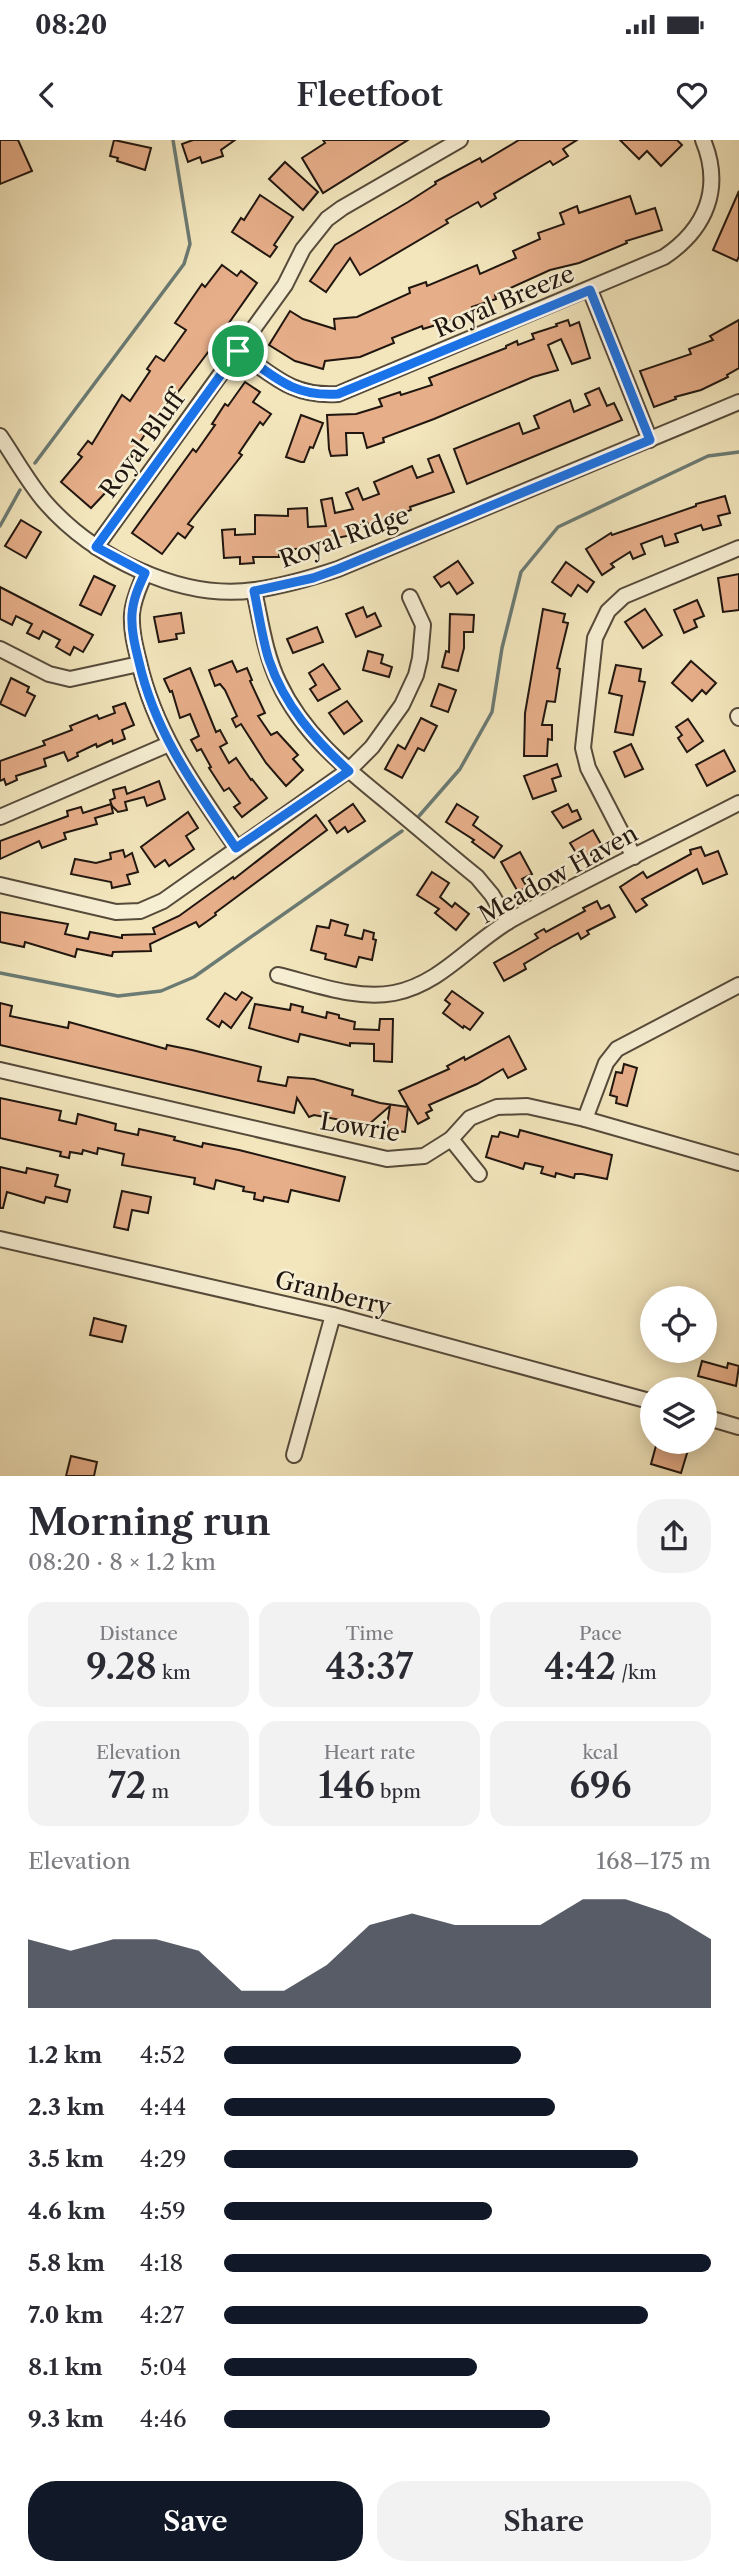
<!DOCTYPE html>
<html lang="en">
<head>
<meta charset="utf-8">
<style>
  :root { --surface:#fff; --page:#f2f2f3; --text:#2b2b33; --muted:#7c7c81; --accent:#111827 }
  body { margin:0; font-family:"Libre Caslon Text",serif; background:var(--page); color:var(--text); height:100vh; display:flex; flex-direction:column; font-size:26px; white-space:nowrap }
  * { box-sizing:border-box; margin:0 }
  p { font-size:23px; color:var(--muted) }
  .icon { flex:none; width:38px; height:38px; fill:none; stroke:currentColor; stroke-width:2; stroke-linecap:round; stroke-linejoin:round }
  .map { position:relative; height:1336px; overflow:hidden }
  .sheet { display:flex; flex-direction:column; background:var(--surface); flex:1 }
  .sheet>* { flex:none }
  .buttons { position:absolute; left:640px; top:1146px; display:grid; gap:14px }
  .buttons a { display:grid; place-items:center; width:77px; height:77px; border-radius:50%; background:var(--surface); box-shadow:0 4px 18px #0003; font-size:35px }
  .pin { position:absolute; display:grid; place-items:center; width:60px; height:60px; color:#fff; margin:-30px; border:4px solid #fff; border-radius:50%; box-shadow:0 2px 7px #0007 }
  .round { display:grid; place-items:center; flex:none; width:74px; height:74px; border-radius:28px; background:var(--page) }
  .overview { display:flex; align-items:center; justify-content:space-between; height:119px; padding:0 28px }
  h1 { font-size:38px; font-weight:600; line-height:52px }
  .stats { display:grid; grid-template-columns:repeat(3,1fr); gap:10px; height:119px; padding:7px 28px }
  .stats div { display:grid; align-content:center; border-radius:18px; background:var(--page); text-align:center }
  .stats b { font-size:35px; font-weight:600 }
  .stats small { font-size:19px; font-weight:400 }
  .stats p { font-size:19px }
  .chart { height:196px; padding:14px 28px }
  .chart p { display:flex; justify-content:space-between }
  .chart svg { width:100%; height:126px; margin-top:7px; fill:var(--accent); opacity:.7 }
  .action { display:flex; gap:14px; margin-top:auto; padding:14px 28px }
  .action a { flex:1; height:80px; border-radius:28px; background:var(--accent); color:#fff; font-size:28px; font-weight:600; line-height:80px; text-align:center }
  .action a+a { background:var(--page); color:var(--text) }
  ul { padding:0 28px; list-style:none; font-size:23px }
  li { display:grid; grid-template-columns:112px 84px 1fr; align-items:center; height:52px }
  li i { height:18px; border-radius:9px; background:var(--accent) }
  .status { display:flex; justify-content:space-between; align-items:center; height:49px; padding:0 35px; background:var(--surface); direction:ltr }
  .status svg { height:19px; fill:currentColor }
  header { display:flex; justify-content:space-between; align-items:center; height:91px; padding:0 28px; background:var(--surface); font-size:32px; font-weight:600 }
  .map>svg:first-child { display:block }
  .lines { fill:none; stroke-linecap:round; stroke-linejoin:round }
  .stream { stroke:#6b7b74; stroke-width:3.5 }
  .building { fill:#e6ae89; stroke:#20160f; stroke-width:2 }
  .minor-casing { stroke:#554a3a; stroke-width:18 }
  .minor { stroke:#f7efd4; stroke-width:14 }
  .route-casing { stroke:#fff; stroke-width:14 }
  .route { stroke:#1a73e8; stroke-width:9 }
  .labels { text-anchor:middle; dominant-baseline:central; stroke-width:5; stroke-linejoin:round; paint-order:stroke }
  .street-label { font-size:24px; fill:#20160f; stroke:#f7efd4 }
</style>
</head>
<body>
<div class="status"><b>08:20</b><svg viewBox="0 0 49 12"><path d="M0 12V9h3v3zM5 12V6h3v6zM10 12V3h3v9zM15 12V0h3v12zM26 1h20v11H26zM47 4h2v5h-2z"/></svg></div>
<header><svg class="icon" aria-label="back" viewBox="0 0 24 24"><path d="M15 5l-7 7 7 7"/></svg>Fleetfoot<svg class="icon" aria-label="heart" viewBox="0 0 24 24"><path d="M12 20l-8-8c-3-5 5-10 8-4 3-6 11-1 8 4z"/></svg></header>
<div class="map">
<svg width="739" height="1336" viewBox="0 0 739 1336">
  <rect width="100%" height="100%" fill="#f3e6bd"/>
  <filter id="stains"><feTurbulence type="fractalNoise" baseFrequency=".00286" numOctaves="4"/><feColorMatrix values="0 0 0 0 .2 0 0 0 0 .09 0 0 0 0 .02 0 0 0 .5 -.17"/></filter>
  <radialGradient id="worn" r=".72"><stop offset=".6" stop-color="#630" stop-opacity="0"/><stop offset="1" stop-color="#630" stop-opacity=".3"/></radialGradient>
  <g class="lines">
    <!-- stream -->
    <g class="stream">
      <polyline points="35,323 184,124 190,104 173,0"/>
      <polyline points="0,386 20,350"/>
      <polyline points="419,676 460,629 492,572 502,508 521,432 558,387 708,316 739,312"/>
      <polyline points="0,833 118,856 161,851 194,837 402,691"/>
    </g>
  </g>
  <!-- building -->
  <g class="building">
    <polygon points="0,0 18,0 32,31 0,44"/>
    <polygon points="114,0 151,8 145,30 117,21 118,18 110,16"/>
    <polygon points="193,0 235,0 221,10 223,16 202,23 200,17 188,22 182,4"/>
    <polygon points="323,0 408,0 323,53 302,18 325,3"/>
    <polygon points="519,0 577,0 563,9 568,16 553,25 550,21 494,54 496,58 481,67 478,62 446,80 448,83 360,135 350,118 326,152 310,141 335,105 408,62 436,44 435,42 480,18 482,22"/>
    <polygon points="620,0 677,0 682,5 661,26 647,11 639,19"/>
    <polygon points="285,22 318,52 303,70 269,39"/>
    <polygon points="739,51 739,116 737,121 713,110"/>
    <polygon points="260,55 293,77 274,105 277,107 270,117 232,92 241,78 244,80"/>
    <polygon points="630,56 636,74 655,68 662,90 626,101 627,103 579,123 550,130 495,155 496,159 472,167 473,171 452,180 423,189 422,186 392,198 394,203 360,217 325,221 323,229 295,221 269,205 290,171 303,179 335,189 334,179 357,177 410,153 409,148 426,142 427,146 477,125 480,134 516,118 513,111 540,99 538,93 564,84 560,73 577,66 579,73"/>
    <polygon points="222,125 237,136 241,131 257,143 212,207 162,273 160,272 107,351 91,368 61,342 82,317 78,314 88,301 92,304 122,255 130,261 150,231 147,229 156,216 164,221 186,190 175,183 202,144 205,147"/>
    <polygon points="568,180 570,186 579,182 590,218 572,224 561,199 548,205 558,230 533,237 434,279 383,298 384,302 367,308 363,293 346,293 347,315 331,316 329,309 327,275 356,274 382,266 379,259 400,252 401,255 432,245 429,238 506,208 506,206 517,201 518,205 534,199 532,194 557,186 556,184"/>
    <polygon points="739,180 739,228 727,235 728,237 701,250 675,257 676,259 654,267 640,231 691,214 689,209 713,200 710,196"/>
    <polygon points="245,242 260,252 253,262 271,274 263,285 260,282 239,313 242,315 188,384 193,387 185,398 178,393 162,414 132,393 193,309 196,312 215,285 212,284 225,264 228,266"/>
    <polygon points="599,248 607,266 614,263 622,280 467,344 454,309 519,283 523,294 539,288 534,276 570,260 574,272 590,265 585,254"/>
    <polygon points="301,275 323,283 313,308 310,307 304,322 301,322 286,317"/>
    <polygon points="439,315 454,352 410,367 411,370 369,386 367,382 351,389 352,395 311,403 311,408 279,410 279,417 253,417 254,423 240,424 240,417 224,418 222,390 235,389 235,395 255,394 255,375 288,376 288,369 307,368 308,387 326,386 321,360 332,358 335,373 353,369 346,353 358,348 363,360 379,354 374,342 412,326 417,338 433,332 428,319"/>
    <polygon points="725,356 730,373 718,376 721,385 703,390 701,385 675,394 678,402 665,406 662,396 641,404 645,414 633,419 630,412 611,424 614,427 602,435 586,409 611,393 612,395 696,366 696,364"/>
    <polygon points="21,380 41,392 26,418 5,406"/>
    <polygon points="458,421 473,443 457,454 449,442 441,447 434,437"/>
    <polygon points="566,422 594,442 587,452 578,445 571,456 552,442"/>
    <polygon points="739,434 739,470 723,472 718,438"/>
    <polygon points="94,436 115,446 101,475 80,465"/>
    <polygon points="0,447 93,495 83,512 74,507 70,515 56,507 60,500 43,491 39,499 27,493 32,484 16,476 12,485 0,479"/>
    <polygon points="697,460 704,476 694,480 697,487 684,493 674,470"/>
    <polygon points="363,467 367,477 375,473 381,486 356,497 346,474"/>
    <polygon points="543,469 565,474 563,482 568,483 557,528 560,529 555,562 547,561 542,585 552,585 552,600 548,599 547,616 524,616 525,573"/>
    <polygon points="645,469 662,495 643,508 625,482"/>
    <polygon points="181,473 184,493 176,494 177,499 159,502 154,477"/>
    <polygon points="450,474 474,475 473,492 464,492 464,508 458,531 442,527 446,511 449,512"/>
    <polygon points="317,487 323,502 293,513 287,499"/>
    <polygon points="368,511 383,515 381,523 392,527 389,537 363,530"/>
    <polygon points="232,521 237,532 247,528 252,540 250,541 265,573 258,576 271,595 277,592 298,615 293,619 303,630 286,646 266,623 241,584 236,587 232,579 237,576 225,550 220,544 215,546 209,530"/>
    <polygon points="691,521 716,543 706,554 702,550 692,561 672,543"/>
    <polygon points="323,524 340,549 318,561 310,549 316,545 309,533"/>
    <polygon points="616,525 641,529 639,541 645,542 633,595 615,592 622,556 609,553"/>
    <polygon points="190,528 216,592 220,590 227,603 220,607 229,623 236,618 251,640 252,639 267,658 242,677 234,667 240,663 229,648 224,651 209,628 211,627 201,609 197,611 191,600 199,596 190,574 180,578 172,551 170,552 164,539"/>
    <polygon points="11,538 29,547 27,552 35,556 25,576 0,564"/>
    <polygon points="439,544 456,550 448,572 431,566"/>
    <polygon points="347,561 362,581 344,594 329,573"/>
    <polygon points="125,563 134,585 122,590 125,599 113,604 112,600 97,607 96,604 77,613 78,616 68,621 64,612 44,619 46,626 16,636 17,640 6,645 4,639 0,641 0,621 45,605 43,601 72,590 70,586 97,575 99,579 115,573 113,567"/>
    <polygon points="421,578 437,586 424,611 418,608 402,638 385,629 398,605 405,609"/>
    <polygon points="688,579 703,601 687,612 678,598 682,595 676,587"/>
    <polygon points="631,604 643,629 625,637 614,612"/>
    <polygon points="724,610 735,631 707,646 696,625"/>
    <polygon points="557,624 561,636 552,639 556,651 533,659 524,636"/>
    <polygon points="159,641 165,659 147,666 144,657 125,662 127,670 118,672 112,666 110,660 115,658 113,650 125,647 127,654"/>
    <polygon points="111,664 113,673 95,678 97,684 64,693 66,699 42,708 39,701 0,719 0,701 68,676 67,671 81,667 83,673"/>
    <polygon points="353,664 365,681 348,692 345,687 337,693 329,681"/>
    <polygon points="457,664 478,677 473,685 502,706 494,718 472,702 474,700 446,682"/>
    <polygon points="568,664 572,672 577,670 581,679 563,688 552,672"/>
    <polygon points="188,672 198,688 186,696 194,709 169,726 165,720 155,727 141,707"/>
    <polygon points="316,675 327,690 215,773 216,775 199,787 196,782 150,804 151,811 113,812 112,816 77,809 75,817 25,802 24,807 0,802 0,772 68,784 65,794 88,799 90,792 122,798 122,795 155,794 153,788 179,776 233,737 234,739"/>
    <polygon points="593,690 602,706 580,719 570,703"/>
    <polygon points="701,707 705,716 718,711 727,734 703,744 697,729 642,759 647,765 636,772 620,747 643,732 647,738 691,714 690,710"/>
    <polygon points="123,710 125,717 132,713 138,732 127,735 130,744 112,748 111,742 71,734 75,719 96,723 111,719 110,713"/>
    <polygon points="520,712 532,734 522,739 527,747 518,752 501,722"/>
    <polygon points="432,732 449,743 440,757 452,767 455,763 469,774 456,790 435,773 439,769 417,755"/>
    <polygon points="597,761 601,769 609,765 615,777 587,791 589,794 581,799 578,793 554,806 524,824 526,829 504,841 494,823 538,798 535,794 544,789 546,792 585,771 583,768"/>
    <polygon points="331,780 348,785 345,795 362,799 364,790 374,793 373,799 376,800 372,820 359,817 356,827 325,819 326,814 311,810 317,786 329,788"/>
    <polygon points="452,851 483,873 470,890 464,886 463,888 443,873 450,864 445,860"/>
    <polygon points="242,852 252,858 231,888 222,881 219,887 207,879 225,853 236,860"/>
    <polygon points="0,863 12,866 10,876 68,888 69,882 166,909 167,905 192,910 261,927 258,941 286,946 288,937 314,939 353,950 352,955 380,963 408,967 399,951 449,929 447,926 464,917 465,920 509,896 526,929 508,938 503,929 477,944 429,965 432,970 426,973 429,978 418,984 408,967 405,992 397,991 391,995 386,992 390,966 368,985 367,990 340,983 341,980 314,975 309,977 297,958 294,973 0,905"/>
    <polygon points="255,864 290,870 291,864 303,867 302,872 326,878 327,872 339,875 339,878 355,882 354,889 379,890 380,879 393,879 392,922 374,921 374,904 350,903 350,906 300,894 298,902 249,888"/>
    <polygon points="624,924 637,928 627,966 616,963 617,957 610,955 616,932 622,933"/>
    <polygon points="0,958 61,971 59,980 76,984 78,974 116,984 115,990 138,995 139,989 175,997 174,1000 202,1007 203,1003 239,1010 345,1037 339,1061 291,1050 288,1062 264,1057 263,1061 254,1059 255,1053 243,1051 244,1047 216,1040 214,1049 194,1044 195,1038 122,1025 124,1014 98,1008 97,1014 83,1010 82,1014 70,1012 69,1018 60,1016 61,1012 0,998"/>
    <polygon points="520,990 612,1015 607,1039 582,1034 575,1034 574,1038 556,1033 555,1037 541,1033 543,1027 525,1023 523,1029 486,1017 492,996 498,997 500,992 518,997"/>
    <polygon points="0,1027 26,1033 27,1028 58,1035 55,1046 70,1050 67,1062 46,1057 44,1063 7,1052 3,1068 0,1068"/>
    <polygon points="122,1051 151,1057 148,1073 132,1070 128,1090 114,1087"/>
    <polygon points="94,1178 126,1186 122,1202 90,1195"/>
    <polygon points="702,1221 727,1228 728,1223 739,1226 736,1246 698,1236"/>
    <polygon points="657,1302 666,1304 667,1302 680,1302 678,1308 688,1310 681,1333 651,1324"/>
    <polygon points="71,1316 97,1322 94,1336 66,1336"/>
  </g>
  <g class="lines">
    <defs>
      <g id="minor">
        <polyline points="590,150 650,300"/>
        <path d="M238,211C274,236 292,257 338,254L664,117C706,89 723,48 703,0"/>
        <path d="M0,296C15,318 28,342 45,362C93,417 181,461 255,450C283,446 311,438 338,429L739,262"/>
        <polyline points="96,407 285,145 303,109 327,79 342,68 460,0"/>
        <path d="M145,433C140,446 133,459 132,474C131,490 135,506 139,522C155,593 196,649 236,707"/>
        <path d="M254,451C261,482 265,514 279,543C303,594 344,627 386,661C416,686 446,712 477,737L492,755L508,782"/>
        <polyline points="0,509 49,534 70,539 139,524"/>
        <polyline points="738,576 739,578"/>
        <polyline points="0,677 169,604"/>
        <polyline points="634,717 588,628 583,608 595,498 608,471 624,456 739,408"/>
        <polyline points="0,745 116,772 140,771 163,761 349,630 372,607 402,565 416,535 420,518 423,485 410,457"/>
        <path d="M278,835C315,844 356,860 394,853C441,844 471,803 511,780C586,739 663,702 739,663"/>
        <polyline points="0,930 387,1019 424,1016 451,999 470,978 497,967 527,966 585,979 739,1023"/>
        <polyline points="585,979 606,923 617,909 739,845"/>
        <polyline points="451,999 479,1034"/>
        <polyline points="0,1099 333,1175 653,1262"/>
        <polyline points="705,1277 739,1287"/>
        <polyline points="294,1315 333,1175"/>
      </g>
    </defs>
    <!-- minor casing -->
    <use href="#minor" class="minor-casing"/>
    <!-- minor -->
    <use href="#minor" class="minor"/>
  </g>
  <g class="lines">
    <defs>
      <path id="route" d="M590,150L650,300L338,429L313,438L254,451C259,474 262,498 269,520C284,565 315,600 349,631L236,708C196,649 155,593 139,522C135,506 131,490 132,474C133,459 139,446 145,433L96,407L238,211C274,236 292,257 338,254Z"/>
    </defs>
    <!-- route casing -->
    <use href="#route" class="route-casing"/>
    <!-- route -->
    <use href="#route" class="route"/>
  </g>
  <g class="labels">
    <!-- street labels -->
    <g class="street-label">
      <text transform="translate(504 161) rotate(-23)">Royal Breeze</text>
      <text transform="translate(142 304) rotate(-54)">Royal Bluff</text>
      <text transform="translate(344 397) rotate(-20)">Royal Ridge</text>
      <text transform="translate(558 734) rotate(-29)">Meadow Haven</text>
      <text transform="translate(360 987) rotate(9)">Lowrie</text>
      <text transform="translate(333 1153) rotate(14)">Granberry</text>
    </g>
  </g>
  <rect width="100%" height="100%" filter="url(#stains)"/>
  <rect width="100%" height="100%" fill="url(#worn)"/>
</svg>
<div class="buttons">
<a><svg class="icon" aria-label="locate" viewBox="0 0 24 24"><circle cx="12" cy="12" r="6"/><path d="M12 2v4M12 18v4M2 12h4M18 12h4"/></svg></a>
<a><svg class="icon" aria-label="layers" viewBox="0 0 24 24"><path d="M12 4l9 5-9 5-9-5zM3 14l9 5 9-5"/></svg></a>
</div>
<div class="pin" style="left:238px;top:211px;background:#1e9e55"><svg class="icon" aria-label="arrive" viewBox="0 0 24 24"><path d="M6 21V4h12l-3 4 3 4H6"/></svg></div>
</div>
<section class="sheet">
<div class="overview"><div><h1>Morning run</h1><p>08:20 · 8 × 1.2 km</p></div><a class="round"><svg class="icon" aria-label="share" viewBox="0 0 24 24"><path d="M12 15V3M7 8l5-5 5 5M5 13v7h14v-7"/></svg></a></div>
<div class="stats">
<div><p>Distance</p><b>9.28<small> km</small></b></div>
<div><p>Time</p><b>43:37</b></div>
<div><p>Pace</p><b>4:42<small> /km</small></b></div>
</div>
<div class="stats">
<div><p>Elevation</p><b>72<small> m</small></b></div>
<div><p>Heart rate</p><b>146<small> bpm</small></b></div>
<div><p>kcal</p><b>696</b></div>
</div>
<div class="chart"><p><span>Elevation</span>168–175 m</p>
<svg viewBox="0 0 160 44" preserveAspectRatio="none"><path d="M0 44V20L10 24L20 20L30 20L40 24L50 38L60 38L70 29L80 15L90 11L100 15L110 15L120 15L130 6L140 6L150 11L160 20V44z"/></svg>
</div>
<ul>
<li><b>1.2 km</b>4:52<i style="width:61%"></i></li>
<li><b>2.3 km</b>4:44<i style="width:68%"></i></li>
<li><b>3.5 km</b>4:29<i style="width:85%"></i></li>
<li><b>4.6 km</b>4:59<i style="width:55%"></i></li>
<li><b>5.8 km</b>4:18<i style="width:100%"></i></li>
<li><b>7.0 km</b>4:27<i style="width:87%"></i></li>
<li><b>8.1 km</b>5:04<i style="width:52%"></i></li>
<li><b>9.3 km</b>4:46<i style="width:67%"></i></li>
</ul>
<div class="action"><a>Save</a><a>Share</a></div>
</section>
</body>
</html>
